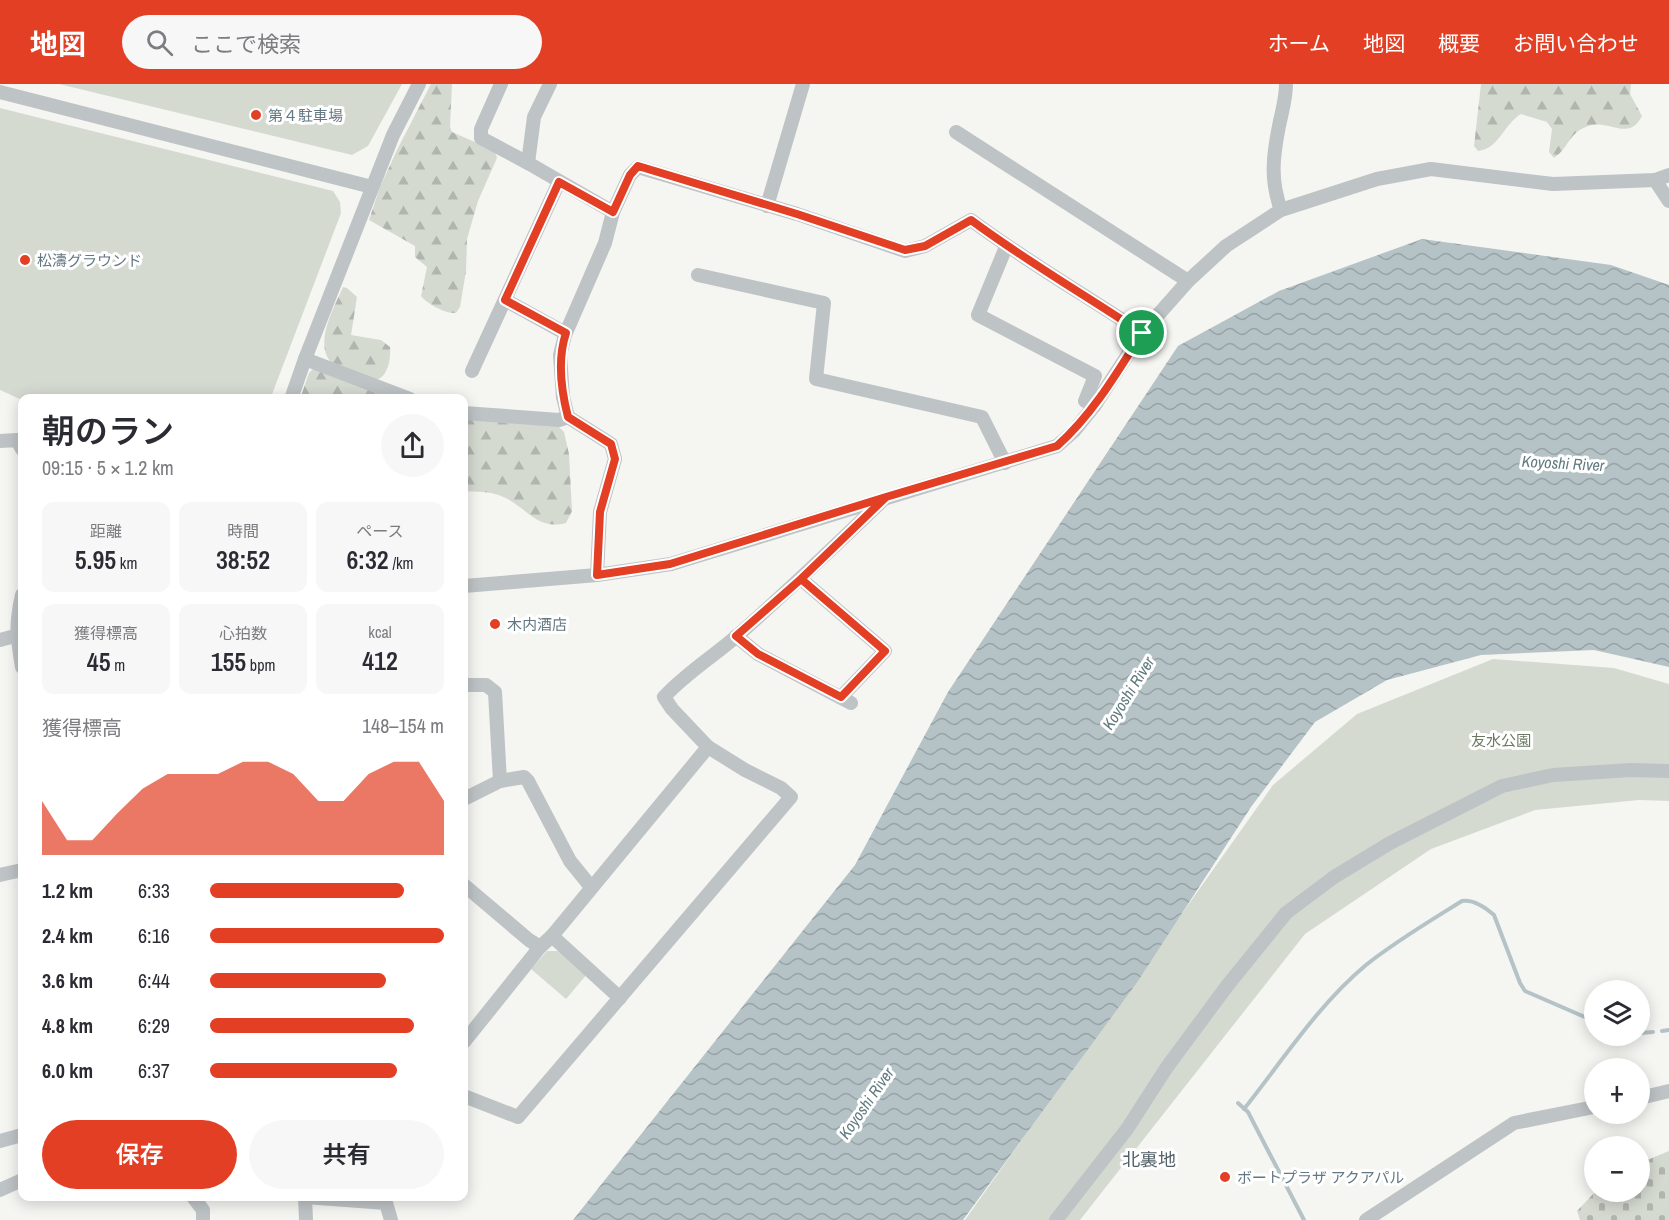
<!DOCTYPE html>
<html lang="ja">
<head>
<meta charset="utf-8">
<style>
  :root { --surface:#fff; --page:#f7f7f7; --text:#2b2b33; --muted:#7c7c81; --accent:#e23f25 }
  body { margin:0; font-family:"Archivo Narrow","Noto Sans JP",sans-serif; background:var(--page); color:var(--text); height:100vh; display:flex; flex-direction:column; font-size:22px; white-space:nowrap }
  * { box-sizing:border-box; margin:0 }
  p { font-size:20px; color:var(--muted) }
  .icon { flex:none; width:33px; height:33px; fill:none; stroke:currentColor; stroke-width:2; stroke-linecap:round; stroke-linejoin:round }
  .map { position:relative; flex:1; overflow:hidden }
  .sheet { position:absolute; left:18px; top:310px; width:450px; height:807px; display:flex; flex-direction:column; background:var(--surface); border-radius:12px; box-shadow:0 3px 15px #0003 }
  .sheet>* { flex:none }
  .buttons { position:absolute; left:1584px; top:896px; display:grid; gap:12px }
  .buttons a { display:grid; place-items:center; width:66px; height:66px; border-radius:50%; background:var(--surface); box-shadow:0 3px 15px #0003; font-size:30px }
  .pin { position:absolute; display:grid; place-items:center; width:51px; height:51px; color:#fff; margin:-26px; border:3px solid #fff; border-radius:50%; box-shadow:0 2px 6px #0007 }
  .round { display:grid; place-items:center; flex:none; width:63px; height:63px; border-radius:32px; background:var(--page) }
  .summary { display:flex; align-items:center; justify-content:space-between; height:102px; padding:0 24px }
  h1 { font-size:33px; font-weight:600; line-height:45px }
  .figures { display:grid; grid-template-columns:repeat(3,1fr); gap:9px; height:102px; padding:6px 24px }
  .figures div { display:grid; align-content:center; border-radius:12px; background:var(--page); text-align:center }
  .figures b { font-size:26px; font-weight:600 }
  .figures small { font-size:16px; font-weight:400 }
  .figures p { font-size:16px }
  .chart { height:168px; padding:12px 24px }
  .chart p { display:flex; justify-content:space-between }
  .chart svg { width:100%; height:108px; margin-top:6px; fill:var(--accent); opacity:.7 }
  .primary-button { display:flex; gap:12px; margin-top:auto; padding:12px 24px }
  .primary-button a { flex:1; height:69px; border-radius:36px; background:var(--accent); color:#fff; font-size:24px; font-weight:600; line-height:69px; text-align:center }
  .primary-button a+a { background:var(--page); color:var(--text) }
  ul { padding:0 24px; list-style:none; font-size:20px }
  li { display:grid; grid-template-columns:96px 72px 1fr; align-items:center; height:45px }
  li i { height:15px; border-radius:8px; background:var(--accent) }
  header { display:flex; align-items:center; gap:36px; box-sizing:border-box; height:84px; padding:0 30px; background:var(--accent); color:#fff }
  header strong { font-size:28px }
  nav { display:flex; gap:33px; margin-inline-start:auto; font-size:21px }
  .search { width:420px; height:54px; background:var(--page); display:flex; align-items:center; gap:15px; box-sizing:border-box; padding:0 21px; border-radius:33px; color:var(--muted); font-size:22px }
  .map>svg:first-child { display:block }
  .forest { fill:url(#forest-firs) }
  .cemetery { fill:url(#cemetery-stones) }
  .park { fill:#d5dad1 }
  .water { fill:url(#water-waves) }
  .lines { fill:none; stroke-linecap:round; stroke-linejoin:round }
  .stream { stroke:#b5c3c6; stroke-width:4 }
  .minor { stroke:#bec3c6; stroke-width:14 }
  .route-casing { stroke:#fff; stroke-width:12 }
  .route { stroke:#e23f25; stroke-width:8 }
  .poi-dot { fill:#e23f25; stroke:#fff; stroke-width:2 }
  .labels { text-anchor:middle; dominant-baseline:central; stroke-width:6; stroke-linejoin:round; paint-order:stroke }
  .poi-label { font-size:15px; fill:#647883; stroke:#fff; text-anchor:start }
  .park-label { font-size:15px; fill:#6a7a63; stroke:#fff }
  .water-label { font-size:16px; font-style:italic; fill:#607a7f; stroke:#fff }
  .quarter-label { font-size:18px; fill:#526068; stroke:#fff }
</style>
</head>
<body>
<header>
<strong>地図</strong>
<div class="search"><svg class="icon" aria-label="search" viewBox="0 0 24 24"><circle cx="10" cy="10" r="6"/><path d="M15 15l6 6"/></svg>ここで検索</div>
<nav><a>ホーム</a><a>地図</a><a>概要</a><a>お問い合わせ</a></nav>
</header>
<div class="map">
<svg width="1669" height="1136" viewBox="0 0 1669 1136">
  <defs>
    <pattern id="forest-firs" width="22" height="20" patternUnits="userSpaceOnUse" patternTransform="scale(1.5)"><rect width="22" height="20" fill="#d5dad1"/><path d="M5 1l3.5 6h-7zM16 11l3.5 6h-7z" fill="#b0b6af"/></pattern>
    <pattern id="cemetery-stones" width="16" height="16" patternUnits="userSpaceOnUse" patternTransform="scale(1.5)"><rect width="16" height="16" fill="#d5dad1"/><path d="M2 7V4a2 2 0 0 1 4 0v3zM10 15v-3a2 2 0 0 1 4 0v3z" fill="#b0b6af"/></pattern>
    <pattern id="water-waves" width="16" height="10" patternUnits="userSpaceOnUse" patternTransform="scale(1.5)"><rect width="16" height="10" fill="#b5c3c6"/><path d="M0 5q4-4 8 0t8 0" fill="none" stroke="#97a3a6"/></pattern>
  </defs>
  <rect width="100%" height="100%" fill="#f5f5f2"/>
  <!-- forest -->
  <g class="forest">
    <path d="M431,0H452L450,43L452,48L495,67L497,74L478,117L467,155L466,187L460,223L456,229C446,230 427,220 421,212L427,183L415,173V162L369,136L380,103L398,64Z"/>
    <path d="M1481,0H1631L1630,10L1642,32C1629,57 1612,37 1592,41C1568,47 1571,62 1554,74L1549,68L1552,45L1547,38L1521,30C1504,40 1499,65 1478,67L1474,62Z"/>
    <path d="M343,203L347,204L357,213L351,251L381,256L390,263C391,275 388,294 375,296C365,293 344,288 335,282C311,263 334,224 343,203Z"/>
    <polygon points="314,284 396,315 300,315 309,289"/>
    <path d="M464,335L557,341L564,348L569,370L572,427L566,439C535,447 526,421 501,412C490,407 475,408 464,407Z"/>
  </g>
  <!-- cemetery -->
  <polygon class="cemetery" points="1669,1067 1669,1136 1580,1136 1577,1127 1596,1107 1640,1107 1640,1079"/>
  <!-- park -->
  <g class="park">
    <polygon points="59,0 402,0 368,62 352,71"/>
    <polygon points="0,24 333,107 340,118 341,129 271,313 175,312 22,316 0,306"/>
    <polygon points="1493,575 1614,584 1669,600 1669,717 1639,716 1535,726 1431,765 1305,850 1080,1136 965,1136 1273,701 1357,630"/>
    <polygon points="547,867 561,867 587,890 566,915 531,885"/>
  </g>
  <!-- water -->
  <polygon class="water" points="1422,155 1611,181 1669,201 1669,583 1594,566 1481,571 1387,596 1315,638 1251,723 1138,897 963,1136 573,1136 855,781 948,608 1178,262 1279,207"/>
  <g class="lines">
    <!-- stream -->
    <g class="stream">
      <polyline points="1662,947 1669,946"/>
      <polyline points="1640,949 1653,948"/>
      <polyline points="1238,1019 1248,1028 1304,1136"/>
      <path d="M1244,1025C1283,976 1318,921 1366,881C1396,857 1430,837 1462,817C1473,815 1486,824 1494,831L1520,899L1525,907L1594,937"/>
    </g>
    <!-- minor -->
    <g class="minor">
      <polyline points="501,0 481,45 481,54 528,79"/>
      <polyline points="550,0 534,33 528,79 613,128"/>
      <polyline points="0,8 372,103"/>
      <polyline points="956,48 1188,197"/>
      <polyline points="1655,96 1669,117"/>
      <polyline points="767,122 803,0"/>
      <path d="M1281,126C1270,96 1273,72 1279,42C1282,27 1286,15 1286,0"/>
      <polyline points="1006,163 978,231 1095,292 1085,317 1095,321"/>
      <polyline points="698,191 824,219 816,295 982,333 1005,379"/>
      <polyline points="505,216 565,249"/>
      <polyline points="305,275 410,315"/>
      <polyline points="472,287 559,98"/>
      <polyline points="291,315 305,275 393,51 419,0"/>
      <polyline points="464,329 559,336 568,333"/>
      <polyline points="0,357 17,356 22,365"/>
      <path d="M597,491L600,428L615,375L611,360L568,333L563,313L560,271L565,251L605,159L613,128L630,91L638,83L797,130L905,167L925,162L971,136C1026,177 1085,211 1142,249"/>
      <polyline points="801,495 885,567 841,613"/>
      <polyline points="464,502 597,491 671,480 1057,362 1074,347 1095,321 1142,249 1188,197 1226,162 1281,126 1377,95 1431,85 1553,100 1655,96 1669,91"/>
      <path d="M22,511C15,541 17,553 22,583"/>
      <polyline points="736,552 758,570 851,619"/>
      <polyline points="0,556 22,550"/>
      <polyline points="464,601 486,601 495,608 500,697"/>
      <polyline points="464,715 500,697 524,693 528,697 570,777 591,803"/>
      <polyline points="0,791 22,786"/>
      <path d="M464,801L529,856L540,863L552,852L708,663L672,625L664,613C686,589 714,572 738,551C787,508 835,462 882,417"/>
      <polyline points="552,852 620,914"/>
      <polyline points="464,958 540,863"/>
      <polyline points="464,1012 518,1033 791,713 781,704 745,686 708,663"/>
      <polyline points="1640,1014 1669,1007"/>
      <polyline points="0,1057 22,1051"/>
      <polyline points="0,1106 22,1096"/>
      <polyline points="193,1113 203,1126 203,1136"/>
      <polyline points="305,1113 386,1119 391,1136"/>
      <polyline points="305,1113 306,1136"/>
      <polyline points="1056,1136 1127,1045 1167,983 1227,902 1286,829 1334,793 1390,759 1502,702 1553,691 1631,686 1669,687"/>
      <polyline points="1366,1136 1514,1039 1594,1023"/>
    </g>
  </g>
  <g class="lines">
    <defs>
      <path id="route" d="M1142,249C1085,211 1026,177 971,136L925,162L905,166L797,130L638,82L630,91L613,128L559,98L505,216L566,249C557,276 561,306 568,333L611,360L615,375L600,428L597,491L670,480L886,413L801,495L736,552L758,570L841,613L885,567L801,495L886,413L1057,362C1092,331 1117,289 1142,249"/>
    </defs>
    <!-- route casing -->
    <use href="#route" class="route-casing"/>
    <!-- route -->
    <use href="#route" class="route"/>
  </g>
  <!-- markers -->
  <g class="poi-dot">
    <circle cx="256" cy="31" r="6"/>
    <circle cx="25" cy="176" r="6"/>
    <circle cx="495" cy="540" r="6"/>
    <circle cx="1225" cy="1093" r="6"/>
  </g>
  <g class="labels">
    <!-- poi labels -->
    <g class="poi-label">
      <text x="268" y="31">第４駐車場</text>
      <text x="37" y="176">松濤グラウンド</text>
      <text x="507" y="540">木内酒店</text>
      <text x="1237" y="1093">ボートプラザ アクアパル</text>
    </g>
    <!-- park labels -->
    <g class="park-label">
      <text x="1501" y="656">友水公園</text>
    </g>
    <!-- water labels -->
    <g class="water-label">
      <text transform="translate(1563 379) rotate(3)">Koyoshi River</text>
      <text transform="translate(1128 609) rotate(-58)">Koyoshi River</text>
      <text transform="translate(866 1019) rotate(-55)">Koyoshi River</text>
    </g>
    <!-- quarter labels -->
    <g class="quarter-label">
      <text x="1149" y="1075">北裏地</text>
    </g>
  </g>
</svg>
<div class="buttons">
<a><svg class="icon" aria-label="layers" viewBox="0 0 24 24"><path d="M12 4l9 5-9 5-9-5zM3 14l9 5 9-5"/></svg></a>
<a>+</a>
<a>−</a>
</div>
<div class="pin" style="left:1142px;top:249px;background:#1e9e55"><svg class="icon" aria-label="arrive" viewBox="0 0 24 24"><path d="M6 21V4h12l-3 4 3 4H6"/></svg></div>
<section class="sheet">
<div class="summary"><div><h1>朝のラン</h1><p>09:15 · 5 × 1.2 km</p></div><a class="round"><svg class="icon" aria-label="share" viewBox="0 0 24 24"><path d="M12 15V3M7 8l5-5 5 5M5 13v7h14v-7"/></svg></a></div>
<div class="figures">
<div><p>距離</p><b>5.95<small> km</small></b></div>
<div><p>時間</p><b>38:52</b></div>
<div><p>ペース</p><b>6:32<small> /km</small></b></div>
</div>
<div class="figures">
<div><p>獲得標高</p><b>45<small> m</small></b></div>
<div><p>心拍数</p><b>155<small> bpm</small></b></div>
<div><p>kcal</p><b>412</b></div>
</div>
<div class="chart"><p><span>獲得標高</span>148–154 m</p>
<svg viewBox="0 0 160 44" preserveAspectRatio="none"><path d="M0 44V22L10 38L20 38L30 27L40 17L50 11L60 11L70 11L80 6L90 6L100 11L110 22L120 22L130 11L140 6L150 6L160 22V44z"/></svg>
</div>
<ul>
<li><b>1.2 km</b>6:33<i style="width:83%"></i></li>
<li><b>2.4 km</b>6:16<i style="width:100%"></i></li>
<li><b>3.6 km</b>6:44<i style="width:75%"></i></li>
<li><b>4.8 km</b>6:29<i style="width:87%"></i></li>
<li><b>6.0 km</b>6:37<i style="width:80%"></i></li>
</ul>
<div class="primary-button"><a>保存</a><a>共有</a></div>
</section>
</div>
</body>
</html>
